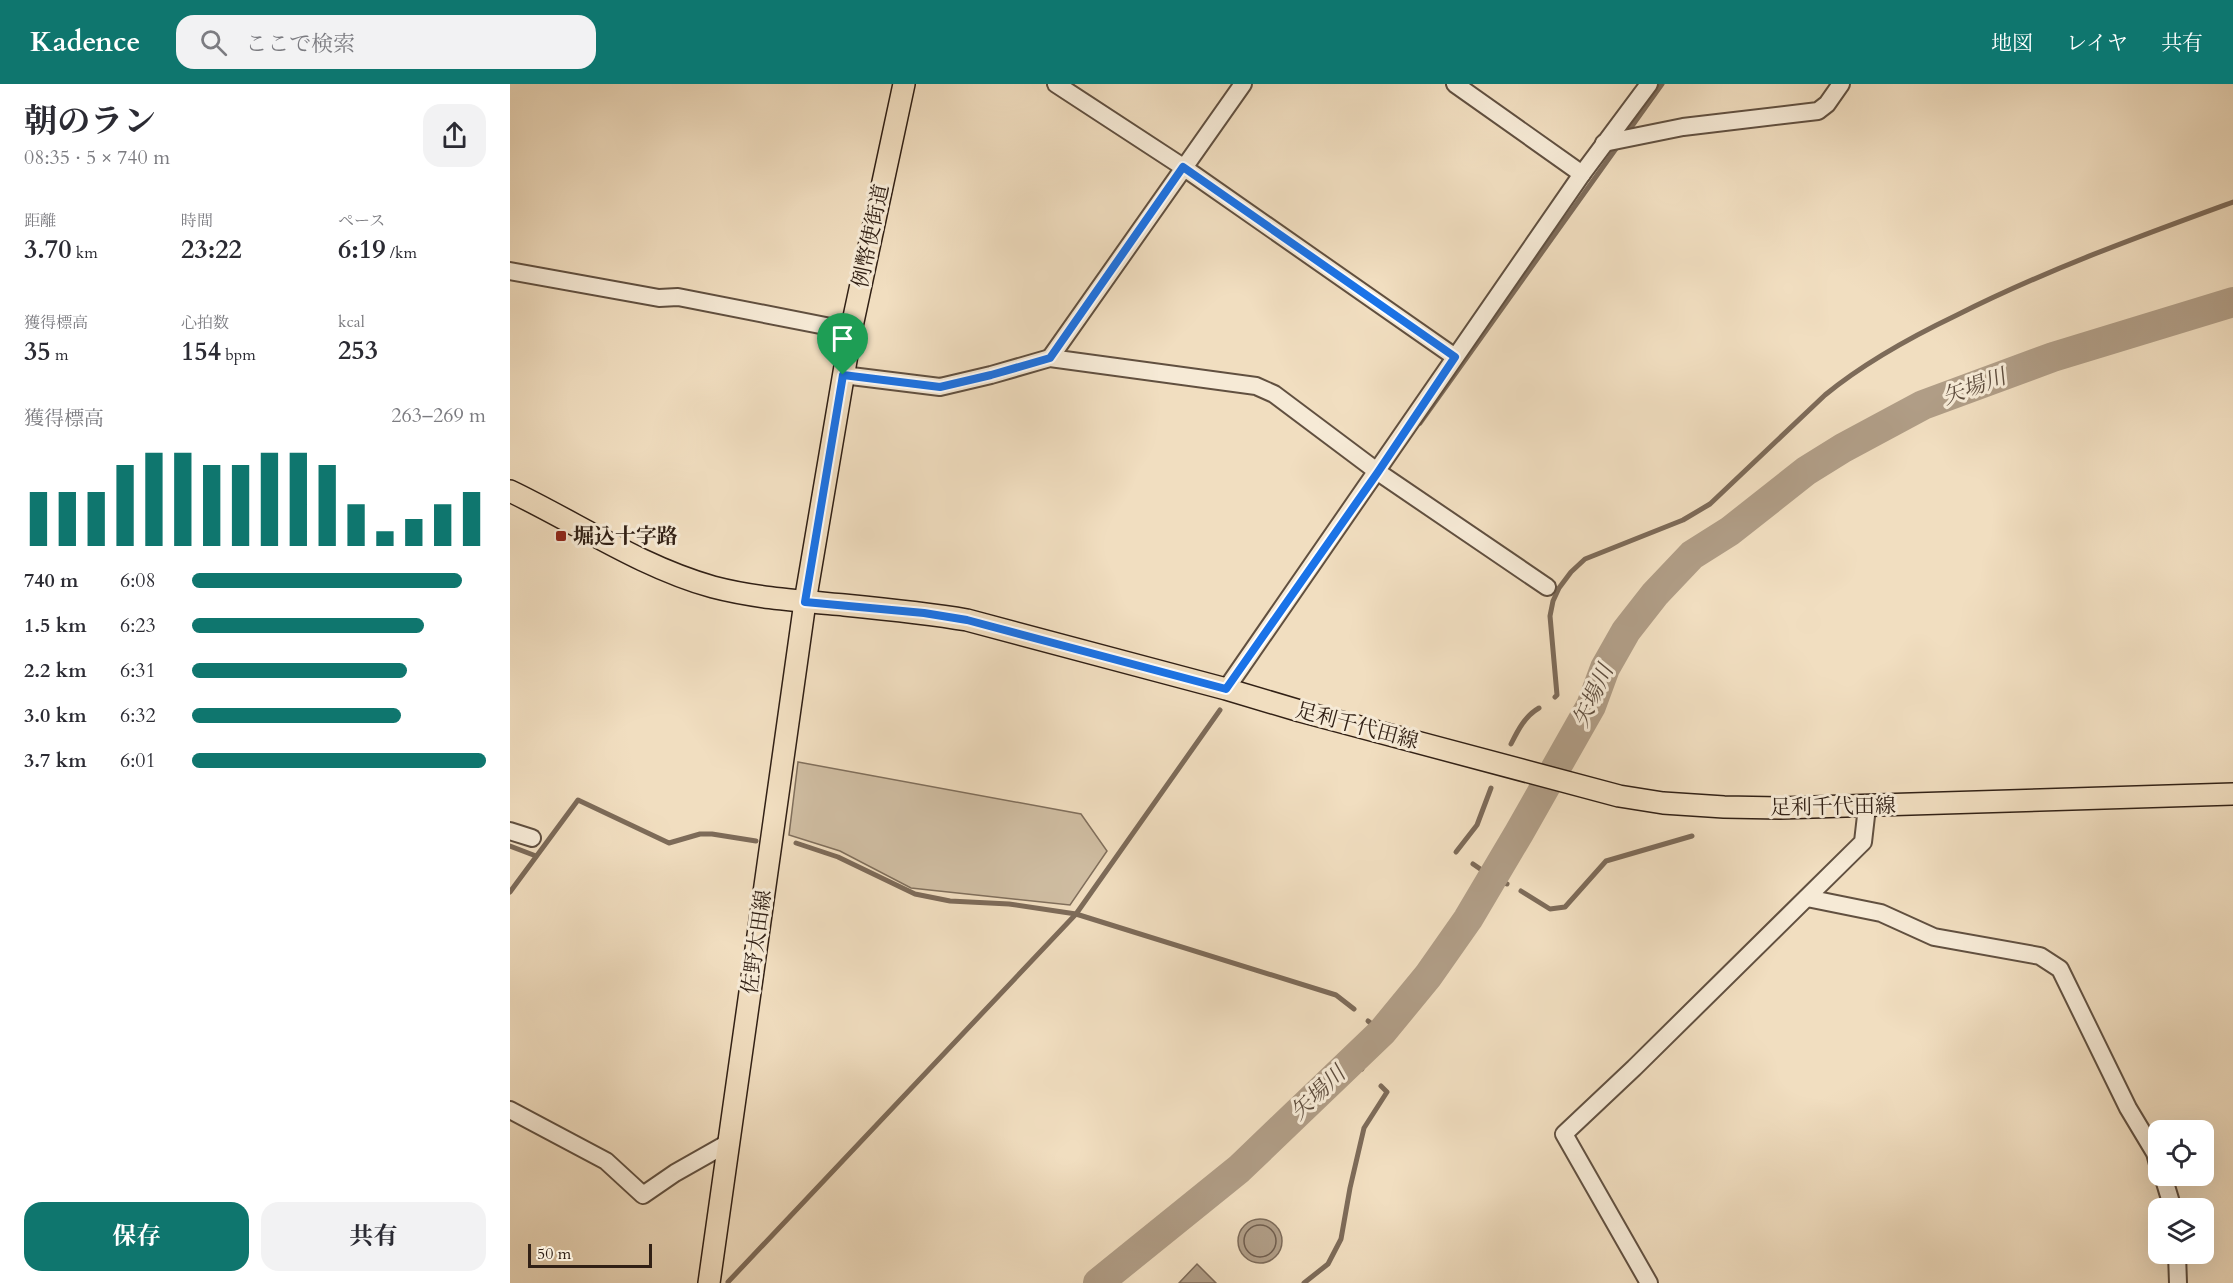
<!DOCTYPE html>
<html lang="ja">
<head>
<meta charset="utf-8">
<style>
  :root { --surface:#fff; --page:#f2f2f3; --text:#2b2b33; --muted:#7c7c81; --accent:#0f766e }
  body { margin:0; font-family:Cardo,"Noto Serif JP",serif; background:var(--page); color:var(--text); height:100vh; display:flex; flex-direction:column; font-size:22px; white-space:nowrap }
  * { box-sizing:border-box; margin:0 }
  p { font-size:20px; color:var(--muted) }
  .icon { flex:none; width:33px; height:33px; fill:none; stroke:currentColor; stroke-width:2; stroke-linecap:round; stroke-linejoin:round }
  .map { position:relative; flex:1; overflow:hidden }
  .panel { display:flex; flex-direction:column; background:var(--surface); width:510px }
  .panel>* { flex:none }
  .buttons { position:absolute; left:1638px; top:1036px; display:grid; gap:12px }
  .buttons a { display:grid; place-items:center; width:66px; height:66px; border-radius:12px; background:var(--surface); box-shadow:0 6px 24px #0002; font-size:30px }
  .scale { position:absolute; left:18px; bottom:15px; width:124px; box-sizing:border-box; padding-left:6px; border:3px solid #312015; border-top:0; font-size:16px; line-height:21px; white-space:nowrap; color:#312015; -webkit-text-stroke:4px #f6ead6; paint-order:stroke }
  .pin { position:absolute; display:grid; place-items:center; width:51px; height:51px; color:#fff; margin:-62px -26px; border-radius:50% 50% 50% 0; rotate:-45deg; box-shadow:0 0 6px #0007 }
  .pin .icon { rotate:45deg }
  .round { display:grid; place-items:center; flex:none; width:63px; height:63px; border-radius:18px; background:var(--page) }
  .summary { display:flex; align-items:center; justify-content:space-between; height:102px; padding:0 24px }
  h1 { font-size:33px; font-weight:700; line-height:45px }
  .figures { display:grid; grid-template-columns:repeat(3,1fr); gap:9px; height:102px; padding:6px 24px }
  .figures div { display:grid; align-content:center }
  .figures b { font-size:26px; font-weight:700 }
  .figures small { font-size:16px; font-weight:400 }
  .figures p { font-size:16px }
  .chart { height:168px; padding:12px 24px }
  .chart p { display:flex; justify-content:space-between }
  .chart svg { width:100%; height:108px; margin-top:6px; stroke:var(--accent); stroke-width:6 }
  .cta { display:flex; gap:12px; margin-top:auto; padding:12px 24px }
  .cta a { flex:1; height:69px; border-radius:18px; background:var(--accent); color:#fff; font-size:24px; font-weight:700; line-height:69px; text-align:center }
  .cta a+a { background:var(--page); color:var(--text) }
  ul { padding:0 24px; list-style:none; font-size:20px }
  li { display:grid; grid-template-columns:96px 72px 1fr; align-items:center; height:45px }
  li i { height:15px; border-radius:8px; background:var(--accent) }
  header { display:flex; align-items:center; gap:36px; box-sizing:border-box; height:84px; padding:0 30px; background:var(--accent); color:#fff }
  header strong { font-size:28px }
  nav { display:flex; gap:33px; margin-inline-start:auto; font-size:21px }
  .search { width:420px; height:54px; background:var(--page); display:flex; align-items:center; gap:15px; box-sizing:border-box; padding:0 21px; border-radius:18px; color:var(--muted); font-size:22px }
  main { display:flex; flex:1; min-height:0 }
  .map>svg:first-child { display:block }
  .green { fill:#d0bea3; stroke:#806f5c; stroke-width:1.5 }
  .water { fill:#b09d86; stroke:#7d6b59; stroke-width:1.5 }
  .lines { fill:none; stroke-linecap:round; stroke-linejoin:round }
  .shore { stroke:#705e4e; stroke-width:1.5 }
  .stream { stroke:#7d6b59; stroke-width:5 }
  .river { stroke:#b09d86; stroke-width:30 }
  .minor-casing { stroke:#615040; stroke-width:20 }
  .major-casing { stroke:#312015; stroke-width:24 }
  .minor { stroke:#f6ead6; stroke-width:16 }
  .major { stroke:#f1dec0; stroke-width:21 }
  .route-casing { stroke:#fff; stroke-width:12 }
  .route { stroke:#1a73e8; stroke-width:8 }
  .poi-dot { fill:#8f2418; stroke:#f6ead6; stroke-width:2 }
  .labels { text-anchor:middle; dominant-baseline:central; stroke-width:6; stroke-linejoin:round; paint-order:stroke }
  .street-label { font-size:21px; fill:#312015; stroke:#f6ead6 }
  .poi-label { font-size:21px; font-weight:bold; fill:#312015; stroke:#f6ead6; text-anchor:start }
  .water-label { font-size:22px; font-style:italic; fill:#5d4c3d; stroke:#f6ead6 }
</style>
</head>
<body>
<header>
<strong>Kadence</strong>
<div class="search"><svg class="icon" aria-label="search" viewBox="0 0 24 24"><circle cx="10" cy="10" r="6"/><path d="M15 15l6 6"/></svg>ここで検索</div>
<nav><a>地図</a><a>レイヤ</a><a>共有</a></nav>
</header>
<main>
<section class="panel">
<div class="summary"><div><h1>朝のラン</h1><p>08:35 · 5 × 740 m</p></div><a class="round"><svg class="icon" aria-label="share" viewBox="0 0 24 24"><path d="M12 15V3M7 8l5-5 5 5M5 13v7h14v-7"/></svg></a></div>
<div class="figures">
<div><p>距離</p><b>3.70<small> km</small></b></div>
<div><p>時間</p><b>23:22</b></div>
<div><p>ペース</p><b>6:19<small> /km</small></b></div>
</div>
<div class="figures">
<div><p>獲得標高</p><b>35<small> m</small></b></div>
<div><p>心拍数</p><b>154<small> bpm</small></b></div>
<div><p>kcal</p><b>253</b></div>
</div>
<div class="chart"><p><span>獲得標高</span>263–269 m</p>
<svg viewBox="0 0 160 44" preserveAspectRatio="none"><path d="M5 44V22M15 44V22M25 44V22M35 44V11M45 44V6M55 44V6M65 44V11M75 44V11M85 44V6M95 44V6M105 44V11M115 44V27M125 44V38M135 44V33M145 44V27M155 44V22"/></svg>
</div>
<ul>
<li><b>740 m</b>6:08<i style="width:92%"></i></li>
<li><b>1.5 km</b>6:23<i style="width:79%"></i></li>
<li><b>2.2 km</b>6:31<i style="width:73%"></i></li>
<li><b>3.0 km</b>6:32<i style="width:71%"></i></li>
<li><b>3.7 km</b>6:01<i style="width:100%"></i></li>
</ul>
<div class="cta"><a>保存</a><a>共有</a></div>
</section>
<div class="map">
<svg width="1723" height="1199" viewBox="0 0 1723 1199">
  <rect width="100%" height="100%" fill="#f1dec0"/>
  <filter id="stains"><feTurbulence type="fractalNoise" baseFrequency=".00333" numOctaves="4"/><feColorMatrix values="0 0 0 0 .2 0 0 0 0 .09 0 0 0 0 .02 0 0 0 .5 -.17"/></filter>
  <radialGradient id="worn" r=".72"><stop offset=".6" stop-color="#630" stop-opacity="0"/><stop offset="1" stop-color="#630" stop-opacity=".3"/></radialGradient>
  <!-- green -->
  <polygon class="green" points="288,678 571,730 597,767 560,821 401,804 330,767 279,751"/>
  <!-- water -->
  <g class="water">
    <circle cx="750" cy="1157" r="22"/>
    <polygon points="687,1180 706,1199 669,1199"/>
  </g>
  <g class="lines">
    <!-- shore -->
    <circle class="shore" cx="750" cy="1157" r="16"/>
    <!-- stream -->
    <g class="stream">
      <polyline points="1117,49 1152,0"/>
      <polyline points="910,339 1110,59"/>
      <path d="M1045,613L1047,611L1040,532L1043,517L1049,504L1061,488L1075,475L1173,436L1200,420L1315,311C1354,279 1401,253 1447,231C1536,186 1630,152 1723,118"/>
      <path d="M1001,660C1008,646 1015,632 1029,624"/>
      <polyline points="286,759 328,773 405,810 440,817 499,820 566,830 826,911 844,925"/>
      <polyline points="0,762 26,772"/>
      <polyline points="946,768 967,741 981,704"/>
      <polyline points="963,780 982,793 997,800"/>
      <polyline points="1011,807 1040,825 1055,823 1096,777 1182,752"/>
      <polyline points="0,808 68,716 159,759 190,750 202,750 246,757"/>
      <polyline points="858,937 872,948"/>
      <polyline points="843,976 852,985"/>
      <polyline points="218,1198 566,830 710,626"/>
      <polyline points="794,1199 818,1180 831,1155 840,1104 854,1044 877,1008 871,1002"/>
    </g>
    <!-- river -->
    <polyline class="river" points="588,1199 729,1085 872,948 918,892 958,835 1009,749 1081,622 1095,584 1116,547 1145,510 1182,471 1220,447 1296,387 1333,364 1413,321 1543,273 1723,218"/>
    <defs>
      <g id="minor">
        <polyline points="546,0 673,83 945,273"/>
        <polyline points="945,0 1072,90"/>
        <polyline points="1094,59 1173,43 1308,27 1317,20 1331,0"/>
        <polyline points="0,187 149,214 168,213 341,247"/>
        <polyline points="540,274 733,0"/>
        <polyline points="333,291 430,303 481,291 540,274 746,302 764,310 868,388 1037,503"/>
        <polyline points="716,605 1072,90 1139,0"/>
        <polyline points="0,747 22,754"/>
        <polyline points="1297,814 1371,829 1424,853 1530,872 1550,885 1618,1024 1645,1069 1648,1080"/>
        <polyline points="0,1026 96,1077 133,1111 165,1089 218,1059"/>
        <polyline points="1653,1092 1663,1125"/>
        <polyline points="1667,1170 1668,1199"/>
        <polyline points="1139,1199 1054,1050 1124,984 1353,758 1357,723"/>
      </g>
      <g id="major">
        <path d="M0,407C67,439 131,483 203,503C245,514 290,517 334,521C375,525 416,529 457,536L716,605L790,627L1109,712L1153,719L1214,723L1270,724L1723,710"/>
        <polyline points="199,1199 295,518 341,247 394,0"/>
      </g>
    </defs>
    <!-- minor casing -->
    <use href="#minor" class="minor-casing"/>
    <!-- major casing -->
    <use href="#major" class="major-casing"/>
    <!-- minor -->
    <use href="#minor" class="minor"/>
    <!-- major -->
    <use href="#major" class="major"/>
  </g>
  <g class="lines">
    <defs>
      <polygon id="route" points="673,83 945,273 868,388 716,605 457,536 414,529 295,518 333,291 430,303 481,291 540,274"/>
    </defs>
    <!-- route casing -->
    <use href="#route" class="route-casing"/>
    <!-- route -->
    <use href="#route" class="route"/>
  </g>
  <!-- markers -->
  <rect class="poi-dot" x="45" y="446" width="12" height="12" rx="3"/>
  <g class="labels">
    <!-- street labels -->
    <g class="street-label">
      <text transform="translate(361 152) rotate(-78)">例幣使街道</text>
      <text transform="translate(847 642) rotate(15)">足利千代田線</text>
      <text transform="translate(1323 723) rotate(-1)">足利千代田線</text>
      <text transform="translate(247 858) rotate(-82)">佐野太田線</text>
    </g>
    <!-- poi labels -->
    <g class="poi-label">
      <text x="63" y="452">堀込十字路</text>
    </g>
    <!-- water labels -->
    <g class="water-label">
      <text transform="translate(1464 303) rotate(-20)">矢場川</text>
      <text transform="translate(1083 612) rotate(-65)">矢場川</text>
      <text transform="translate(808 1009) rotate(-44)">矢場川</text>
    </g>
  </g>
  <rect width="100%" height="100%" filter="url(#stains)"/>
  <rect width="100%" height="100%" fill="url(#worn)"/>
</svg>
<div class="buttons">
<a><svg class="icon" aria-label="locate" viewBox="0 0 24 24"><circle cx="12" cy="12" r="6"/><path d="M12 2v4M12 18v4M2 12h4M18 12h4"/></svg></a>
<a><svg class="icon" aria-label="layers" viewBox="0 0 24 24"><path d="M12 4l9 5-9 5-9-5zM3 14l9 5 9-5"/></svg></a>
</div>
<div class="scale">50 m</div>
<div class="pin" style="left:333px;top:291px;background:#1e9e55"><svg class="icon" aria-label="arrive" viewBox="0 0 24 24"><path d="M6 21V4h12l-3 4 3 4H6"/></svg></div>
</div>
</main>
</body>
</html>
